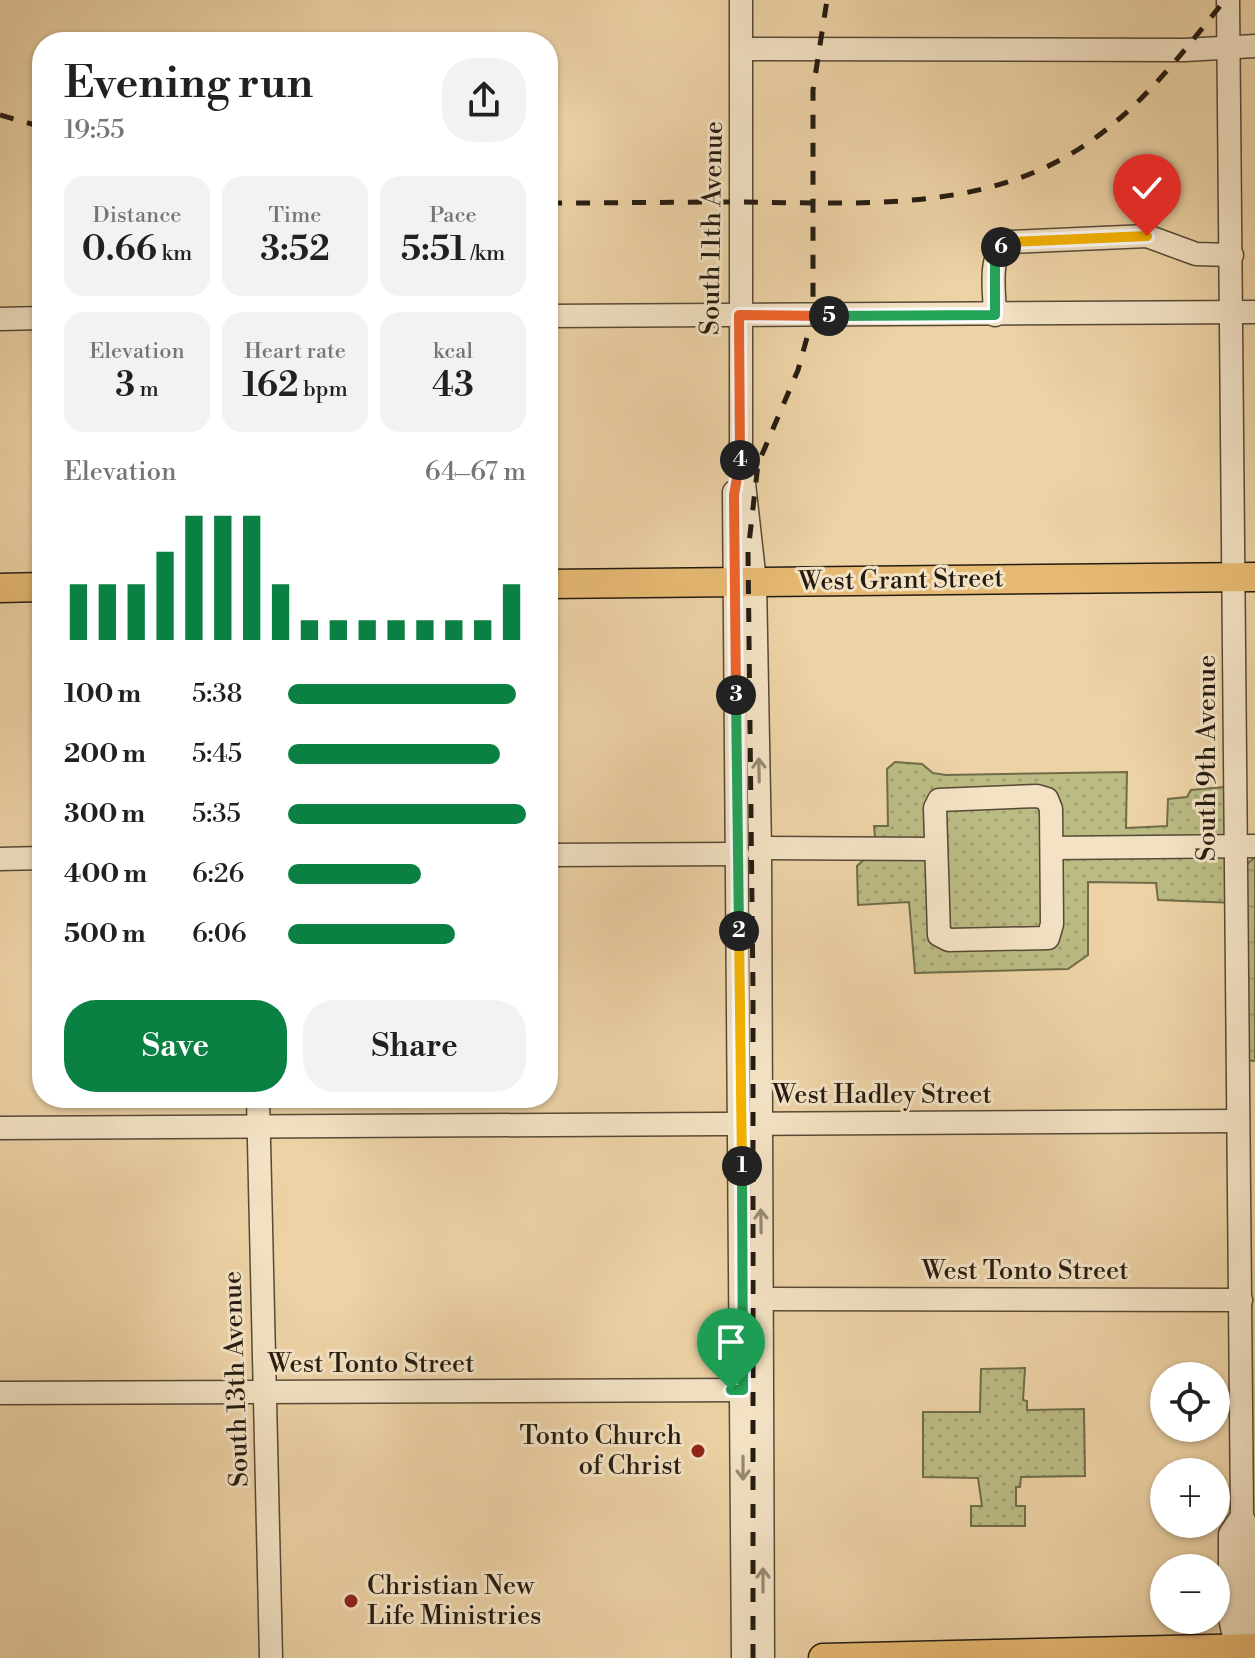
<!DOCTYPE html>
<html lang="en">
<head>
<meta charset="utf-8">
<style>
  :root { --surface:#fff; --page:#f2f2f2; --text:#202124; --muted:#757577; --accent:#0b8043 }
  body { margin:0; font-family:"Libre Bodoni",serif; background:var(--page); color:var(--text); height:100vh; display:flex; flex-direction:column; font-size:30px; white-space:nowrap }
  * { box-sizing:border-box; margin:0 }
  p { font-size:26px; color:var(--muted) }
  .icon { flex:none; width:44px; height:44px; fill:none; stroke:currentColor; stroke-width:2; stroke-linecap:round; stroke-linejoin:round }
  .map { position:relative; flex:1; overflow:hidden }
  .sheet { position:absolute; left:32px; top:32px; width:526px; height:1076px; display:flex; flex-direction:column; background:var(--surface); border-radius:32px; box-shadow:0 2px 6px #0004 }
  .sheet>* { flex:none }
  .fabs { position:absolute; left:1150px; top:1362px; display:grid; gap:16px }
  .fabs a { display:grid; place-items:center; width:80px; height:80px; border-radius:50%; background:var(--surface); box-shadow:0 2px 6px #0004; font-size:40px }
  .pin { position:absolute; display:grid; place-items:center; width:68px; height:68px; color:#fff; margin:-82px -34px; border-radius:50% 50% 50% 0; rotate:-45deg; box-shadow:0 0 8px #0007 }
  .pin .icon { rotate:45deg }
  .km { position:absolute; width:40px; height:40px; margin:-20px; border-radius:50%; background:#222; color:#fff; font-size:22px; line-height:40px; text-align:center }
  .round { display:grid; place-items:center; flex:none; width:84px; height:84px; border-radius:32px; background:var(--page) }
  .headline { display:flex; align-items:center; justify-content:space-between; height:136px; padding:0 32px }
  h1 { font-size:44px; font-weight:600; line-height:60px }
  .figures { display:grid; grid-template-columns:repeat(3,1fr); gap:12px; height:136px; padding:8px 32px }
  .figures div { display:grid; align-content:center; border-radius:20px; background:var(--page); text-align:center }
  .figures b { font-size:34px; font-weight:600 }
  .figures small { font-size:22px; font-weight:400 }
  .figures p { font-size:22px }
  .chart { height:224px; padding:16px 32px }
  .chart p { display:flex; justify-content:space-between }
  .chart svg { width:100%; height:144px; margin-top:8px; stroke:var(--accent); stroke-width:6 }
  .cta { display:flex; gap:16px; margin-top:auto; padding:16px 32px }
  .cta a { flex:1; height:92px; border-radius:32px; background:var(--accent); color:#fff; font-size:32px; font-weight:600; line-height:92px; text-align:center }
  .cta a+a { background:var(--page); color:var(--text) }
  ul { padding:0 32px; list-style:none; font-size:26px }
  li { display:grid; grid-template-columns:128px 96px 1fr; align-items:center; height:60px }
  li i { height:20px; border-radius:10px; background:var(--accent) }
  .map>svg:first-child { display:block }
  .grass { fill:url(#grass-dots); stroke:#706c4a; stroke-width:2 }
  .park { fill:url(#park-crowns); stroke:#706c4a; stroke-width:2 }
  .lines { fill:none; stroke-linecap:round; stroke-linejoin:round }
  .minor-casing { stroke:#564a36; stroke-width:25 }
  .major-casing { stroke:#241c11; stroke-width:31 }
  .minor { stroke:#f3e2c4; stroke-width:22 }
  .major { stroke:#e6b972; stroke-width:28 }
  .rail { stroke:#241c11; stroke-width:5; stroke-dasharray:14 14; stroke-linecap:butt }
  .oneway { stroke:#968973 }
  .split-1-casing { stroke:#fff; stroke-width:16 }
  .split-2-casing { stroke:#fff; stroke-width:16 }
  .split-3-casing { stroke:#fff; stroke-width:16 }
  .split-4-casing { stroke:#fff; stroke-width:16 }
  .split-5-casing { stroke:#fff; stroke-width:16 }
  .split-6-casing { stroke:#fff; stroke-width:16 }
  .split-7-casing { stroke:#fff; stroke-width:16 }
  .split-1 { stroke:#22a559; stroke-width:10 }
  .split-2 { stroke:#f5b400; stroke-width:10 }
  .split-3 { stroke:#22a559; stroke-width:10 }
  .split-4 { stroke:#f0652b; stroke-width:10 }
  .split-5 { stroke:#f0652b; stroke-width:10 }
  .split-6 { stroke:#22a559; stroke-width:10 }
  .split-7 { stroke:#f5b400; stroke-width:10 }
  .poi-dot { fill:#8f2418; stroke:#f3e2c4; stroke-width:3 }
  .labels { text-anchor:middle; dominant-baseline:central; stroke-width:6; stroke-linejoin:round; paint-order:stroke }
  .street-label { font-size:26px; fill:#241c11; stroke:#f3e2c4 }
  .poi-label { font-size:26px; fill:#241c11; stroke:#f3e2c4; text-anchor:end }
</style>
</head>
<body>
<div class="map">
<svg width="1255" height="1658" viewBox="0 0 1255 1658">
  <defs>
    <pattern id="grass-dots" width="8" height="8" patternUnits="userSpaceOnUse" patternTransform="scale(2)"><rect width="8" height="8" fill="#bbbb84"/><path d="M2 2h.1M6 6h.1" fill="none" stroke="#a1a071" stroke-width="1.8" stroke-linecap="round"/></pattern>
    <pattern id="park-crowns" width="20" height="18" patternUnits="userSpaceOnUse" patternTransform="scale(2)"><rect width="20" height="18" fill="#bbbb84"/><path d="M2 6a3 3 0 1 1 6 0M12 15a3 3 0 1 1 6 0" fill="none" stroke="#a1a071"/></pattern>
  </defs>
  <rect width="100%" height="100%" fill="#ecd2a5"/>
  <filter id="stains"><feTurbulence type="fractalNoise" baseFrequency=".0025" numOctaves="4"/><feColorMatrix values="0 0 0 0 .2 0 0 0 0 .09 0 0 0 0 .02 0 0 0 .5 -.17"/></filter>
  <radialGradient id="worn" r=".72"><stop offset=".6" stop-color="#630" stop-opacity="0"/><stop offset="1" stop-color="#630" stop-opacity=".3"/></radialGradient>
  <!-- grass -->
  <g class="grass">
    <polygon points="895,762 922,764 933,773 946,775 1127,772 1126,828 1167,826 1168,799 1187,797 1191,790 1235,786 1236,903 1158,900 1156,883 1088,882 1088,955 1068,969 915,973 909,902 858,905 857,866 876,849 874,826 888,826 887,769"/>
    <polygon points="1025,1368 1023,1400 1027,1401 1027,1410 1084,1409 1085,1476 1021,1477 1020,1487 1016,1487 1016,1506 1025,1506 1025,1526 971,1526 971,1506 982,1506 978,1478 923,1477 923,1412 980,1412 981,1369"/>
  </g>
  <!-- park -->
  <polygon class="park" points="1255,857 1255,1061 1246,1060 1246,865"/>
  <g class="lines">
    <defs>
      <g id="minor">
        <polyline points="741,0 741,456 755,582 760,848 763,1658"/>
        <polyline points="1228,0 1242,1516 1250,1533 1251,1618 1238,1648"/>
        <polyline points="742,49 1185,50 1255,46"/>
        <path d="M995,315C995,293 986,251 1011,242L1147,236L1196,254L1232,255"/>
        <polyline points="548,316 1255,312"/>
        <polyline points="0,319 42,318"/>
        <polyline points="734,492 743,1658"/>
        <polygon points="1037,796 1047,799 1051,809 1052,924 1048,938 949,940 939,935 935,808 939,800"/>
        <polyline points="760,848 936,849"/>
        <polyline points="1052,848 1255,846"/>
        <polyline points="548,855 738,854"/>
        <polyline points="0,859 42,858"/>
        <polyline points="258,1098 271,1658"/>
        <polyline points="0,1128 1237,1121"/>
        <polyline points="762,1299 1241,1300"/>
        <polyline points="0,1393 743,1390"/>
        <polyline points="1238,1653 1230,1619 1230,1534 1242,1516"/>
      </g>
      <g id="major">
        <polyline points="548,584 1255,577"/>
        <polyline points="0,588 42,587"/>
        <polyline points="823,1658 1255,1648"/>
      </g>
    </defs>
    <!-- minor casing -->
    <use href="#minor" class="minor-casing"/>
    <!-- major casing -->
    <use href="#major" class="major-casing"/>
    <!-- minor -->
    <use href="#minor" class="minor"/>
    <!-- major -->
    <use href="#major" class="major"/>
    <!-- rail -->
    <g class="rail">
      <polyline points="0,115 42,127"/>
      <path d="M548,203C613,203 677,202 742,202C856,203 982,213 1082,147C1141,109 1182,53 1225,0"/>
      <polyline points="753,1658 753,992 748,552 758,464 798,370 813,316 813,90 827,0"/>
    </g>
  </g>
  <!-- one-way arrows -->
  <defs><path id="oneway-shaft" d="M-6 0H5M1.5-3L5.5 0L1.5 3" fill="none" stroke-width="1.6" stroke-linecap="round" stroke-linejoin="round" transform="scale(2)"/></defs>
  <g class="oneway">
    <use href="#oneway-shaft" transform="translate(759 770) rotate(-91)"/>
    <use href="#oneway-shaft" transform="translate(761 1221) rotate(-91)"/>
    <use href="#oneway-shaft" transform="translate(743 1468) rotate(90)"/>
    <use href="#oneway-shaft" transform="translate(763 1580) rotate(-90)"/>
  </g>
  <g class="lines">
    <defs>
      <polyline id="split-1" points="731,1390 743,1390 742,1166"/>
      <polyline id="split-2" points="739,931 742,1166"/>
      <polyline id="split-3" points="736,695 739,931"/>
      <polyline id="split-4" points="736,695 734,495 740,460"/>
      <polyline id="split-5" points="740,460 739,315 829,316"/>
      <polyline id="split-6" points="829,316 995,315 995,254 1001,247"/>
      <polyline id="split-7" points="1001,247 1011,242 1147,236"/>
    </defs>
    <!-- split-1 casing -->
    <use href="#split-1" class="split-1-casing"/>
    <!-- split-2 casing -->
    <use href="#split-2" class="split-2-casing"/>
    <!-- split-3 casing -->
    <use href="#split-3" class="split-3-casing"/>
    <!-- split-4 casing -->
    <use href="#split-4" class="split-4-casing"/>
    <!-- split-5 casing -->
    <use href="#split-5" class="split-5-casing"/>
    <!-- split-6 casing -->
    <use href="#split-6" class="split-6-casing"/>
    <!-- split-7 casing -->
    <use href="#split-7" class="split-7-casing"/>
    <!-- split-1 -->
    <use href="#split-1" class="split-1"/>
    <!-- split-2 -->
    <use href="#split-2" class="split-2"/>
    <!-- split-3 -->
    <use href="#split-3" class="split-3"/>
    <!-- split-4 -->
    <use href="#split-4" class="split-4"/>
    <!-- split-5 -->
    <use href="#split-5" class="split-5"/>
    <!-- split-6 -->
    <use href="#split-6" class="split-6"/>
    <!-- split-7 -->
    <use href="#split-7" class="split-7"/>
  </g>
  <!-- markers -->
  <g class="poi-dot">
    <circle cx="698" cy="1451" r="8"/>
    <circle cx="351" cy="1601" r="8"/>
  </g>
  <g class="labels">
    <!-- street labels -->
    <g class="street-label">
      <text transform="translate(712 228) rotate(-89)">South 11th Avenue</text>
      <text transform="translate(901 580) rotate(-1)">West Grant Street</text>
      <text transform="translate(1207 758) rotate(-90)">South 9th Avenue</text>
      <text x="882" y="1095">West Hadley Street</text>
      <text x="1025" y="1271">West Tonto Street</text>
      <text x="371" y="1364">West Tonto Street</text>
      <text transform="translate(236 1379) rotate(-92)">South 13th Avenue</text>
    </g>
    <!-- poi labels -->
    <g class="poi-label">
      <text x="682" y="1436">Tonto Church<tspan x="682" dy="30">of Christ</tspan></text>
      <text x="367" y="1586" text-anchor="start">Christian New<tspan x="367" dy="30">Life Ministries</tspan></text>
    </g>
  </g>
  <rect width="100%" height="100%" filter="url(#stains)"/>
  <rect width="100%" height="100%" fill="url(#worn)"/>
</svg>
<div class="fabs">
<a><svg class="icon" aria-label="locate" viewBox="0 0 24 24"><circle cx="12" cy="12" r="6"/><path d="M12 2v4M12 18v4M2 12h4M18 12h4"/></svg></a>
<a>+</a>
<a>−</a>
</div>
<div class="pin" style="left:731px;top:1390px;background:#1e9e55"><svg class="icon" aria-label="arrive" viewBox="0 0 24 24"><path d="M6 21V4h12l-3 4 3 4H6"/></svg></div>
<div class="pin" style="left:1147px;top:236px;background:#d93025"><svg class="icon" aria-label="check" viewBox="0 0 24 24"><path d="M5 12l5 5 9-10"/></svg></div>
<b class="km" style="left:742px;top:1166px">1</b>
<b class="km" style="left:739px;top:931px">2</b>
<b class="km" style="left:736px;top:695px">3</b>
<b class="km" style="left:740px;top:460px">4</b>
<b class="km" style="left:829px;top:316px">5</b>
<b class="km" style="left:1001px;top:247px">6</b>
<section class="sheet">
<div class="headline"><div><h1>Evening run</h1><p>19:55</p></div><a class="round"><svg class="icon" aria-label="share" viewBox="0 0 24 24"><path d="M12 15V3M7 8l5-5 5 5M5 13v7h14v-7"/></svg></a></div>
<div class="figures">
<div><p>Distance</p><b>0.66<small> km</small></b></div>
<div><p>Time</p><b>3:52</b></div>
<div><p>Pace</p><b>5:51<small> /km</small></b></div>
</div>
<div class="figures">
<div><p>Elevation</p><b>3<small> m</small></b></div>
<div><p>Heart rate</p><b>162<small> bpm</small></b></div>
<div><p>kcal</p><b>43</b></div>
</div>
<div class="chart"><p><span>Elevation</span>64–67 m</p>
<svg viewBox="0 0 160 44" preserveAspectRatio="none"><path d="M5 44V27M15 44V27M25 44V27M35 44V17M45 44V6M55 44V6M65 44V6M75 44V27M85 44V38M95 44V38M105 44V38M115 44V38M125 44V38M135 44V38M145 44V38M155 44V27"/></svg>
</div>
<ul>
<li><b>100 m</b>5:38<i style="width:96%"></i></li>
<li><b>200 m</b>5:45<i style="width:89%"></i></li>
<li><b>300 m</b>5:35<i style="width:100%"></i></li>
<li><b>400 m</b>6:26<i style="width:56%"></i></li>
<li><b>500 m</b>6:06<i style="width:70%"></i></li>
</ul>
<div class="cta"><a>Save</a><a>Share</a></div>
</section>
</div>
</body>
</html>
